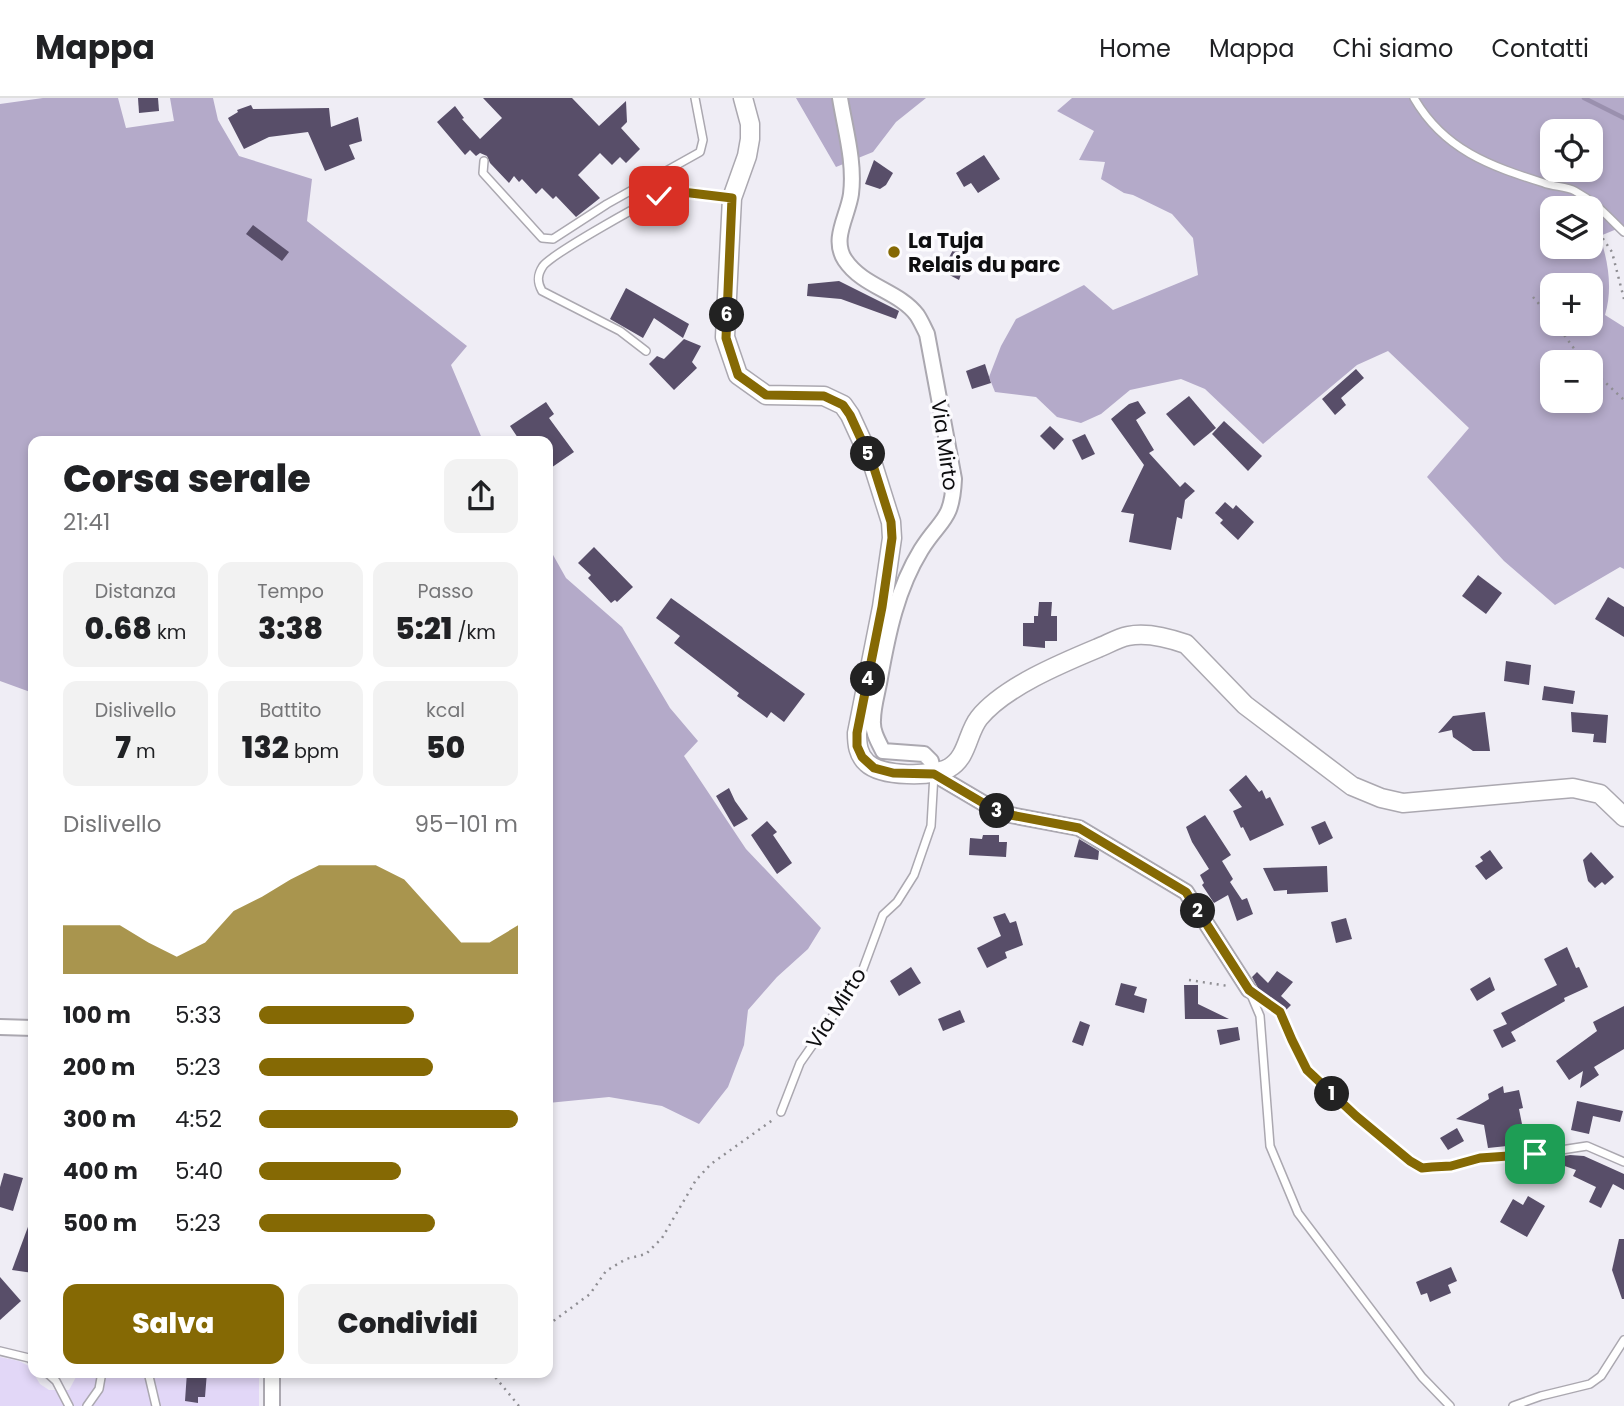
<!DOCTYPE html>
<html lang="it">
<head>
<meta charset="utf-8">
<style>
  :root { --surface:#fff; --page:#f2f2f2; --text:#202124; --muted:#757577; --line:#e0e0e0; --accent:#856904 }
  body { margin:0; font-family:Poppins,sans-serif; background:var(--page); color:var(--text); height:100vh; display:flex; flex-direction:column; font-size:26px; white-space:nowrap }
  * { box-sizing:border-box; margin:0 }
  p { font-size:23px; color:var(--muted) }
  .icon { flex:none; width:38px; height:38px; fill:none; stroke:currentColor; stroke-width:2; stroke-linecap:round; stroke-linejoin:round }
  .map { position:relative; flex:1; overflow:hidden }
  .sheet { position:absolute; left:28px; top:338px; width:525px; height:942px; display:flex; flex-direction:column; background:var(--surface); border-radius:14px; box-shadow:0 4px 10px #0003 }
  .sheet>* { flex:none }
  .controls { position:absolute; left:1540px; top:21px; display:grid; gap:14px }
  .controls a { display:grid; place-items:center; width:63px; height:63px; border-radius:14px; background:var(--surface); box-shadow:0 4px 10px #0003; font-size:35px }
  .pin { position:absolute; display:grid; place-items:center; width:60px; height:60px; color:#fff; margin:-30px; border-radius:14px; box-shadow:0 4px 10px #0006 }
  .km { position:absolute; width:35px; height:35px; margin:-18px; border-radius:50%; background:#222; color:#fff; font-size:19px; line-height:35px; text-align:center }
  .round { display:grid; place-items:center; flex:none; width:74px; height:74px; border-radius:14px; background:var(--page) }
  .head { display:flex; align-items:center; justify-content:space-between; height:119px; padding:0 35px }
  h1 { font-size:38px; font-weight:800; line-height:52px }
  .figures { display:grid; grid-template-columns:repeat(3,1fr); gap:10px; height:119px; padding:7px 35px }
  .figures div { display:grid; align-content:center; border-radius:14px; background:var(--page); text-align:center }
  .figures b { font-size:30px; font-weight:800 }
  .figures small { font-size:19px; font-weight:400 }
  .figures p { font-size:19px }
  .chart { height:196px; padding:14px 35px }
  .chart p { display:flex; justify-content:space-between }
  .chart svg { width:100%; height:126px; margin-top:7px; fill:var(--accent); opacity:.7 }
  .button { display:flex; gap:14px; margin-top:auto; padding:14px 35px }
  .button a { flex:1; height:80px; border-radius:14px; background:var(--accent); color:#fff; font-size:28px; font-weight:800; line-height:80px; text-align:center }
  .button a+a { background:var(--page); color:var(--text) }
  ul { padding:0 35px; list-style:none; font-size:23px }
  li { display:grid; grid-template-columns:112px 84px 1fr; align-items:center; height:52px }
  li i { height:18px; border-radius:9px; background:var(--accent) }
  header { display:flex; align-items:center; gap:42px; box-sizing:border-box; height:98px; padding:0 35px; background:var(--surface); border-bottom:2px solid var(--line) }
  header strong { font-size:33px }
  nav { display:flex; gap:38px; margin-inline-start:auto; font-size:24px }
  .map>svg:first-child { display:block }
  .green { fill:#e2d7f7 }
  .forest { fill:#b4aac9; fill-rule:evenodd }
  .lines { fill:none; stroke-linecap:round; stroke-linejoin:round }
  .stream { stroke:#9a90ae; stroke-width:4.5 }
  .building { fill:#584e69 }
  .service-casing { stroke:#aba8b0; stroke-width:10 }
  .minor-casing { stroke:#aba8b0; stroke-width:18 }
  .tertiary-casing { stroke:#aba8b0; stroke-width:21 }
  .path { stroke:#8f8e93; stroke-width:2.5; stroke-dasharray:2 5; stroke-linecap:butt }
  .service { stroke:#fff; stroke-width:7 }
  .minor { stroke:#fff; stroke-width:14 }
  .tertiary { stroke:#fff; stroke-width:18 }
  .route-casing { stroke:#fff; stroke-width:14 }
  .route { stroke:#856904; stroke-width:9 }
  .poi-dot { fill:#856904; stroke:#fcfbfe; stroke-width:2.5 }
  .labels { text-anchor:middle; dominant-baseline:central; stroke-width:7; stroke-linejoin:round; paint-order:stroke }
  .poi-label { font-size:21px; font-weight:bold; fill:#0e0e10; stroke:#fcfbfe; text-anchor:start }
  .street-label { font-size:21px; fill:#0e0e10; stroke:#fcfbfe }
</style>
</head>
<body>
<header>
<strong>Mappa</strong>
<nav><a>Home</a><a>Mappa</a><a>Chi siamo</a><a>Contatti</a></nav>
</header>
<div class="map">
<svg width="1624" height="1308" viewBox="0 0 1624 1308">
  <rect width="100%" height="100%" fill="#efedf5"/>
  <!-- green -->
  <polygon class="green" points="0,1259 19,1263 29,1268 40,1286 49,1292 69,1292 76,1279 75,1274 259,1274 259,1308 0,1308"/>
  <!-- forest -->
  <g class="forest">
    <polygon points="43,0 118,0 126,30 174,23 170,0 213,0 218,22 239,58 312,81 307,123 467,248 451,267 483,343 33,343 33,595 0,583 0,6"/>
    <polygon points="796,0 926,0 896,24 873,54 836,69"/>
    <path d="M1072,0H1624V128L1600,138C1608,164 1613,190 1605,217L1624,229V471L1620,469L1555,507L1504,463L1427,379L1469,330L1388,253L1357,267L1263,346L1205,291L1181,281L1130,292L1101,316L1081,325L1057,319L1036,299L995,294L989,279L1001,248L1016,221L1084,187L1113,212L1198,177L1193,140L1172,116L1133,97L1124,95L1101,81L1105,64L1079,62L1094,33L1057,13ZM1552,33H1591V72H1552ZM1552,110H1591V149H1552ZM1552,187H1591V226H1552ZM1552,264H1591V303H1552Z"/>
    <polygon points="548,448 566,480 622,529 670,610 698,643 684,658 746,751 821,830 808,851 777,879 748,912 744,947 728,989 699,1026 662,1008 609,999 548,1005"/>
  </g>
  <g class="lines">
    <!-- stream -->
    <polyline class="stream" points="1584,0 1624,20"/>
  </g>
  <!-- building -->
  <g class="building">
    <polygon points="138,0 158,0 159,13 139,15"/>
    <polygon points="483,0 572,0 599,28 626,3 627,24 621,30 640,51 626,65 620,59 612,67 600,55 578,77 600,100 576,119 556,98 553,101 542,90 536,96 522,81 519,84 514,78 509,85 490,65 487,58 480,55 476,58 470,52 465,57 437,24 455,8 464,20 462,21 480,41 502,20"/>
    <polygon points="251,7 253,11 329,10 331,29 358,19 362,43 349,47 355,61 325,73 308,34 269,39 244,51 228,20 238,14 237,12"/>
    <polygon points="984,57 1000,81 978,95 971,85 964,89 956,75"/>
    <polygon points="874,62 893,75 886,87 880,91 865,86"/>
    <polygon points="253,127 289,154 282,163 246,136"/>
    <polygon points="954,150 968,157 959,182 942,173"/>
    <polygon points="839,183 899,213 896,221 841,201 807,198 808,186"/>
    <polygon points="626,190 689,226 683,240 654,220 643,240 610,221"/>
    <polygon points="684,241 701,248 692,264 697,270 674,292 649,266 657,258 664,261"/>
    <polygon points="985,266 991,285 972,291 966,273"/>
    <polygon points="1356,271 1364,280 1341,300 1346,307 1335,317 1322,301"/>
    <polygon points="1189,298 1216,330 1194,348 1166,316"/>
    <polygon points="1138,303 1146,315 1136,322 1154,352 1149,355 1180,389 1185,384 1195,393 1185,402 1182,421 1177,419 1171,452 1129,444 1134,416 1121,414 1144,367 1111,321 1129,306"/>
    <polygon points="546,304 554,316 549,320 574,354 548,372 548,343 520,343 510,328"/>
    <polygon points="1224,323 1262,358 1248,373 1212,336"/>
    <polygon points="1050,328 1064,341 1054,352 1040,338"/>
    <polygon points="1085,336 1095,356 1082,362 1072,342"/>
    <polygon points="1225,404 1233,411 1236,407 1254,424 1238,442 1220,425 1223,422 1215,415"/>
    <polygon points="594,449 633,489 617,504 615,502 611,505 588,480 591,477 578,465"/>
    <polygon points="1478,477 1502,495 1486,516 1462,498"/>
    <polygon points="1608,499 1624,509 1624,539 1595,521"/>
    <polygon points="671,500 805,596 784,624 771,614 767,620 737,598 739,595 674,545 680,538 656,520"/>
    <polygon points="1039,504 1052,504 1051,518 1057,518 1057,543 1045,543 1045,550 1023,548 1023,525 1034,525 1034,518 1038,518"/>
    <polygon points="1506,563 1531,567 1529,587 1504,583"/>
    <polygon points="1544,588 1575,593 1573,606 1542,602"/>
    <polygon points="1485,614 1490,653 1473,653 1453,639 1452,632 1438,635 1453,618"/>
    <polygon points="1571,614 1608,617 1606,645 1593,644 1594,636 1572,634"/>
    <polygon points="1246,677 1259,694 1262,692 1266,701 1270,699 1284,727 1250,743 1243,729 1241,730 1233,713 1242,709 1229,692"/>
    <polygon points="729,690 735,703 748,721 734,729 716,698"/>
    <polygon points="1205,717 1231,757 1222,763 1233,781 1230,784 1242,802 1247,800 1253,816 1237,823 1228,797 1214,805 1202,787 1204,785 1200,777 1209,771 1192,744 1186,729"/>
    <polygon points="767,723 777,734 773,737 792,765 777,776 751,737"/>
    <polygon points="1325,723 1333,740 1319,747 1311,729"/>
    <polygon points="983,737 999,737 999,744 1007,744 1006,759 969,757 970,740 982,741"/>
    <polygon points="1079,741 1099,753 1098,762 1074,759"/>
    <polygon points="1490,752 1503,770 1486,782 1475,768 1483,763 1480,759"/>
    <polygon points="1591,754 1614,779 1605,787 1602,784 1595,790 1588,783 1583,762"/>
    <polygon points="1327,768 1328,794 1287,796 1287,792 1274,793 1263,770"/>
    <polygon points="1005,815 1010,825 1016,823 1023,847 1005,854 1007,860 987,870 977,850 1001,838 993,819"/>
    <polygon points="1346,820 1352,841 1336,845 1331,824"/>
    <polygon points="1567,849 1576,870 1579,869 1588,889 1564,900 1565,903 1511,934 1516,943 1502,950 1493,932 1507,926 1501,915 1557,887 1544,861"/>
    <polygon points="911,869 921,885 899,898 890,883"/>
    <polygon points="1277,873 1293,884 1281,898 1291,907 1286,912 1259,892 1252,879 1257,874 1268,885"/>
    <polygon points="1490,879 1495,892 1477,903 1470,891"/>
    <polygon points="1121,885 1137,889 1134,897 1147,901 1144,915 1115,907"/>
    <polygon points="1184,887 1198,887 1198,906 1229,921 1185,921"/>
    <polygon points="1624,908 1624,951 1594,969 1599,977 1580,990 1583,973 1569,982 1556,963 1597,933 1593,924"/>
    <polygon points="960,912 965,924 943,933 938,921"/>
    <polygon points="1080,923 1090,927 1083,948 1072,944"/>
    <polygon points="1238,929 1240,942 1220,947 1217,932"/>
    <polygon points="1503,988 1504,995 1519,992 1523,1010 1519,1011 1526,1046 1488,1050 1484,1027 1456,1021 1489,1001 1488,996"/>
    <polygon points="1577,1003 1623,1013 1620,1024 1593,1018 1589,1036 1571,1032"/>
    <polygon points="1457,1030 1464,1043 1448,1052 1440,1040"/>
    <polygon points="1570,1057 1584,1058 1624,1076 1624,1092 1613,1086 1601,1110 1589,1104 1596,1089 1573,1078 1576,1072 1545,1061"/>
    <polygon points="4,1075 23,1080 13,1113 0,1109 0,1089"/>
    <polygon points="1528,1098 1545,1108 1527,1139 1500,1124 1513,1101 1523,1107"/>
    <polygon points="32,1118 33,1175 12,1172"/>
    <polygon points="1619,1141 1624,1141 1624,1201 1622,1201 1612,1172"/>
    <polygon points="1451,1169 1457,1183 1448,1187 1451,1195 1430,1204 1427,1195 1421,1197 1416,1184"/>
    <polygon points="0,1179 21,1203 0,1222"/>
    <polygon points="187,1274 207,1274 205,1299 198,1299 198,1305 185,1303"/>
  </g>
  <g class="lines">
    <defs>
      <g id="service">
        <path d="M1414,0C1444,52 1490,68 1544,85C1554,89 1566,88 1575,93C1597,105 1607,118 1624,134"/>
        <polyline points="484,63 483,75 542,140 553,141 607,106 700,54 703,42 695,0"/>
        <path d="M646,253L620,233L542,193C537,184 537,177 543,168C552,156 655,97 670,94C689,90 711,97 730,100"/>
        <polyline points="1249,892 1260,918 1270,1048 1298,1115 1422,1279 1450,1308"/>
        <polyline points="1249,893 1280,914 1307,972 1317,983 1410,1064 1422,1070 1432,1069 1451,1068 1480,1060 1535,1056 1587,1048 1624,1064"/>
        <polyline points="781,1014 800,965 860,879 883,817 897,804 914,777 931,728 934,676"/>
        <polyline points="0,1253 29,1260 33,1263"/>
        <polyline points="46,1274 56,1283 69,1308"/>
        <polyline points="148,1274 156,1308"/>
        <polyline points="87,1308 99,1291 102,1274"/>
        <polyline points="1513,1308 1541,1298 1590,1286 1601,1278 1624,1242"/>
      </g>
      <g id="minor">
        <path d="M840,0C845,31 855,64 851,96C848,118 831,141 845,162C863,189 899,193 917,217C921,223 924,230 927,236L954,381C952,424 941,420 921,452C897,491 888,535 880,580C878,593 873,608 873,622C872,633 878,643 883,653L924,656L931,663L934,676L1000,715L1079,730L1186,794L1249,892"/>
        <polyline points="0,929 33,930"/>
        <polyline points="272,1274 272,1308"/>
      </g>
      <path id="tertiary" d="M743,0L750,26V41L747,58L732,100L725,239L738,277L766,297L824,298L843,307L850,317L873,367L891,424L892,440L882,509L857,635C857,646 858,657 867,665C882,679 932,679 949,670C968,659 967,635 979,620C1004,589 1062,565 1098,550C1108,546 1118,540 1128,538C1146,534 1169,540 1186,546L1245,607L1352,688L1381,700L1403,705L1573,690L1600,696L1624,719"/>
    </defs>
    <!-- service casing -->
    <use href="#service" class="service-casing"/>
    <!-- minor casing -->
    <use href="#minor" class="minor-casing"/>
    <!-- tertiary casing -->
    <use href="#tertiary" class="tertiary-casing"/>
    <!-- path -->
    <g class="path">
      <polyline points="1591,123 1612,154 1624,201"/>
      <polyline points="1533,199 1552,221"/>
      <polyline points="1556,226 1584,264"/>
      <polyline points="1591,271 1624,302"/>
      <polyline points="1189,882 1228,888"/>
      <polyline points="548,1227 590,1196 606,1173 626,1161 646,1156 662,1140 696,1082 711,1066 774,1021"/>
      <polyline points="491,1274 519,1308"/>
    </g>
    <!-- service -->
    <use href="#service" class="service"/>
    <!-- minor -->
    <use href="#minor" class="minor"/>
    <!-- tertiary -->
    <use href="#tertiary" class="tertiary"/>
  </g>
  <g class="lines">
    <defs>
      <polyline id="route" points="659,98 674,93 732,100 726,240 738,277 766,297 824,298 843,307 850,317 873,367 891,424 892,440 882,509 857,635 857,648 862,659 874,670 893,675 934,676 1000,715 1079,730 1186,794 1249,892 1280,914 1292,942 1307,972 1356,1018 1410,1063 1422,1070 1432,1069 1451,1068 1480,1060 1535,1056"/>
    </defs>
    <!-- route casing -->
    <use href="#route" class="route-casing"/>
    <!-- route -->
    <use href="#route" class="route"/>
  </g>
  <!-- markers -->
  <circle class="poi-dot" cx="894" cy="154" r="7"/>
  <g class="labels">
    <!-- poi labels -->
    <g class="poi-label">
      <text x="908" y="142">La Tuja<tspan x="908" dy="24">Relais du parc</tspan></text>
    </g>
    <!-- street labels -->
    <g class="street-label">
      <text transform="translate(945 347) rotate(82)">Via Mirto</text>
      <text transform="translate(836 910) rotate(-57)">Via Mirto</text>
    </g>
  </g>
</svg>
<div class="controls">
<a><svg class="icon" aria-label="locate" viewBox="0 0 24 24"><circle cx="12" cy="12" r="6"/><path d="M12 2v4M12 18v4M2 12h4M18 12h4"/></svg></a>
<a><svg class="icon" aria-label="layers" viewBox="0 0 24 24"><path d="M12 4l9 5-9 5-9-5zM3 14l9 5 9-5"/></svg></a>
<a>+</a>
<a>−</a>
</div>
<div class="pin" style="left:1535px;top:1056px;background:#1e9e55"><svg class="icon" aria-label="arrive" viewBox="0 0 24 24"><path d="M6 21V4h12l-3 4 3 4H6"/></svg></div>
<div class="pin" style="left:659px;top:98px;background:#d93025"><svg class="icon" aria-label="check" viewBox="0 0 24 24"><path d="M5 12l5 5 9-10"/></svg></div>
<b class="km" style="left:1332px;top:996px">1</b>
<b class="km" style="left:1198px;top:813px">2</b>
<b class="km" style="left:997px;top:713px">3</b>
<b class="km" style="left:868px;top:581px">4</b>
<b class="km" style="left:868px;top:356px">5</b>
<b class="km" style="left:727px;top:217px">6</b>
<section class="sheet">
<div class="head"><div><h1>Corsa serale</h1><p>21:41</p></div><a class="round"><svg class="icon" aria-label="share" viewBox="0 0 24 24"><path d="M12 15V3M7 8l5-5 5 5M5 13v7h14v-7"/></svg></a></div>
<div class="figures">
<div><p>Distanza</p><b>0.68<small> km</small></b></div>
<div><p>Tempo</p><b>3:38</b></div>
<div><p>Passo</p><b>5:21<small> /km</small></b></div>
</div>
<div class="figures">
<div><p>Dislivello</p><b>7<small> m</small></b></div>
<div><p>Battito</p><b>132<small> bpm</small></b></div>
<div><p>kcal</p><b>50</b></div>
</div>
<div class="chart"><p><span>Dislivello</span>95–101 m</p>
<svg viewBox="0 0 160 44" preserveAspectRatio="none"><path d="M0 44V27L10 27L20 27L30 33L40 38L50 33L60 22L70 17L80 11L90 6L100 6L110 6L120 11L130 22L140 33L150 33L160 27V44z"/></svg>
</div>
<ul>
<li><b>100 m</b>5:33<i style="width:60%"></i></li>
<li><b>200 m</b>5:23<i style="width:67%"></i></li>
<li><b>300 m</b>4:52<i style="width:100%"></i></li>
<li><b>400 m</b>5:40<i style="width:55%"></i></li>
<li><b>500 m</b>5:23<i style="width:68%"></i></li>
</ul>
<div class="button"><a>Salva</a><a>Condividi</a></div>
</section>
</div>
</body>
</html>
